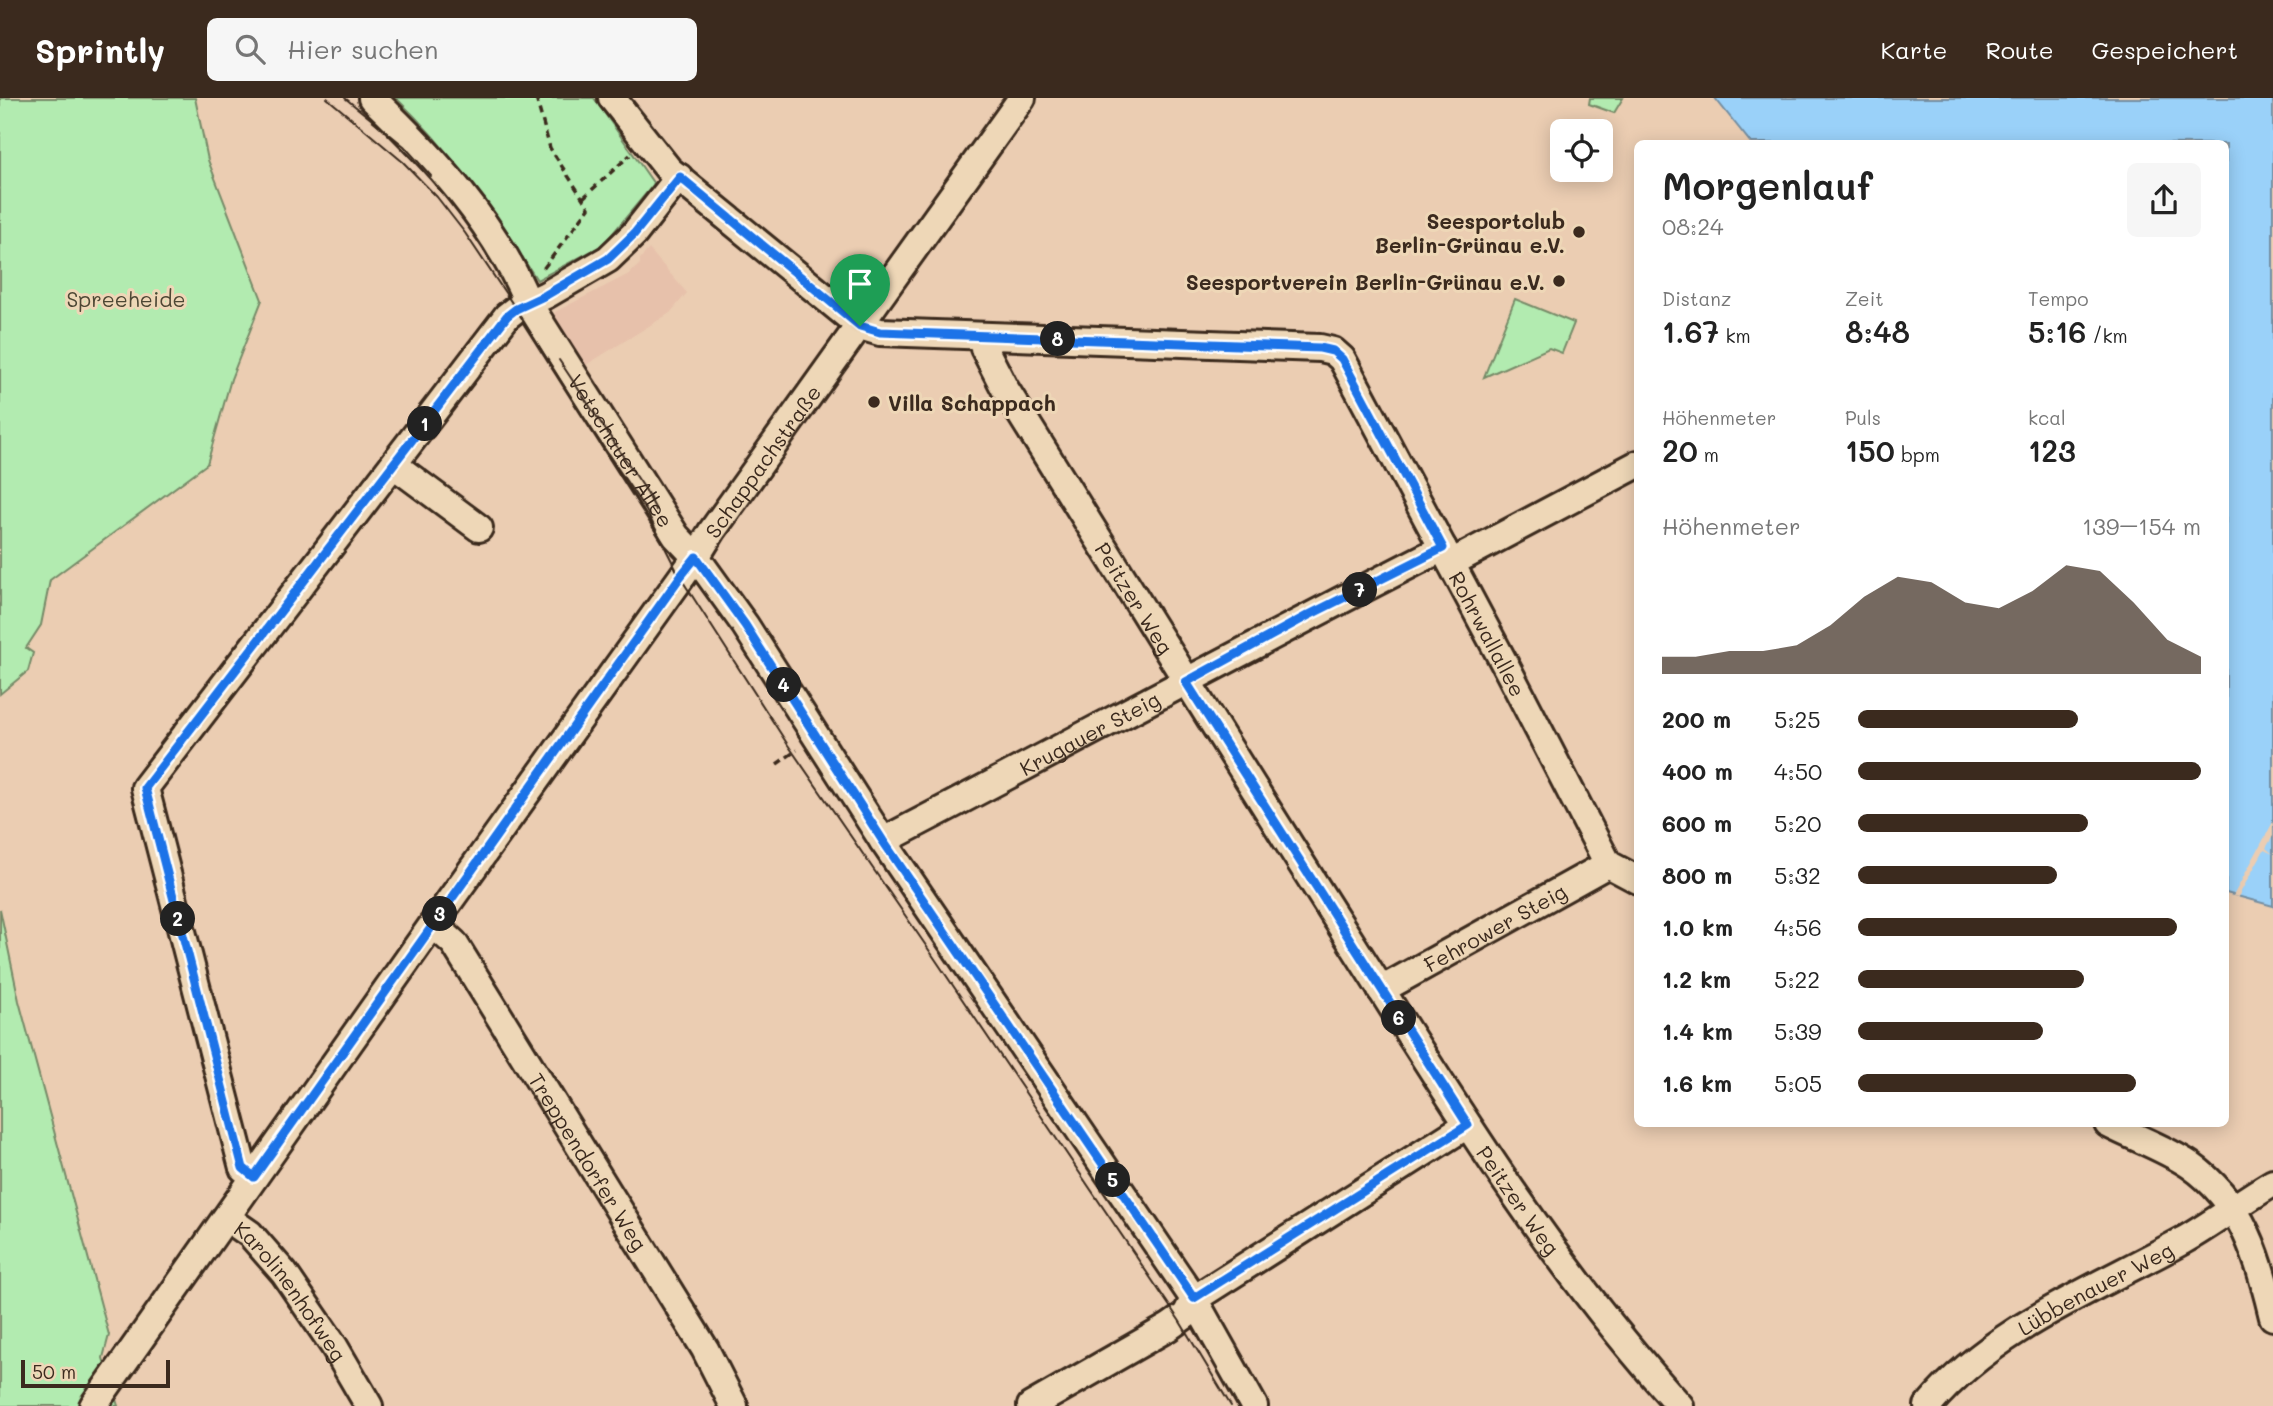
<!DOCTYPE html>
<html lang="de">
<head>
<meta charset="utf-8">
<style>
  :root { --surface:#fff; --page:#f6f6f6; --text:#222; --muted:#767676; --accent:#3b2a1e }
  body { margin:0; font-family:Mali,sans-serif; background:var(--page); color:var(--text); height:100vh; display:flex; flex-direction:column; font-size:26px; white-space:nowrap }
  * { box-sizing:border-box; margin:0 }
  p { font-size:23px; color:var(--muted) }
  .icon { flex:none; width:38px; height:38px; fill:none; stroke:currentColor; stroke-width:2; stroke-linecap:round; stroke-linejoin:round }
  .map { position:relative; flex:1; overflow:hidden }
  .details { position:absolute; left:1634px; top:42px; width:595px; height:987px; display:flex; flex-direction:column; background:var(--surface); border-radius:10px; box-shadow:0 4px 18px #0003 }
  .details>* { flex:none }
  .controls { position:absolute; left:1550px; top:21px; display:grid; gap:14px }
  .controls a { display:grid; place-items:center; width:63px; height:63px; border-radius:10px; background:var(--surface); box-shadow:0 4px 18px #0003; font-size:35px }
  .scale { position:absolute; left:21px; bottom:18px; width:149px; box-sizing:border-box; padding-left:7px; border:4px solid #3b2a1e; border-top:0; font-size:19px; line-height:24px; white-space:nowrap; color:#3b2a1e; -webkit-text-stroke:5px #eed7b7; paint-order:stroke }
  .pin { position:absolute; display:grid; place-items:center; width:60px; height:60px; color:#fff; margin:-72px -30px; border-radius:50% 50% 50% 0; rotate:-45deg; box-shadow:0 0 7px #0007 }
  .pin .icon { rotate:45deg }
  .km { position:absolute; width:35px; height:35px; margin:-18px; border-radius:50%; background:#222; color:#fff; font-size:19px; line-height:35px; text-align:center }
  .round { display:grid; place-items:center; flex:none; width:74px; height:74px; border-radius:10px; background:var(--page) }
  .headline { display:flex; align-items:center; justify-content:space-between; height:119px; padding:0 28px }
  h1 { font-size:38px; font-weight:600; line-height:52px }
  .metrics { display:grid; grid-template-columns:repeat(3,1fr); gap:10px; height:119px; padding:7px 28px }
  .metrics div { display:grid; align-content:center }
  .metrics b { font-size:30px; font-weight:600 }
  .metrics small { font-size:19px; font-weight:400 }
  .metrics p { font-size:19px }
  .chart { height:196px; padding:14px 28px }
  .chart p { display:flex; justify-content:space-between }
  .chart svg { width:100%; height:126px; margin-top:7px; fill:var(--accent); opacity:.7 }
  ul { padding:0 28px; list-style:none; font-size:23px }
  li { display:grid; grid-template-columns:112px 84px 1fr; align-items:center; height:52px }
  li i { height:18px; border-radius:9px; background:var(--accent) }
  header { display:flex; align-items:center; gap:42px; box-sizing:border-box; height:98px; padding:0 35px; background:var(--accent); color:#fff }
  header strong { font-size:33px }
  nav { display:flex; gap:38px; margin-inline-start:auto; font-size:24px }
  .search { width:490px; height:63px; background:var(--page); display:flex; align-items:center; gap:18px; box-sizing:border-box; padding:0 24px; border-radius:10px; color:var(--muted); font-size:26px }
  .map>svg:first-child { display:block }
  .built { fill:#e7c1ab }
  .green { fill:#b2ebb0; stroke:#768a67; stroke-width:2 }
  .water { fill:#9ad1f9; stroke:#748ea1; stroke-width:2 }
  .pier { fill:#ebcdb2 }
  .lines { fill:none; stroke-linecap:round; stroke-linejoin:round }
  .minor-casing { stroke:#3b2a1e; stroke-width:32 }
  .path { stroke:#3b2a1e; stroke-width:3.5; stroke-dasharray:7 5; stroke-linecap:butt }
  .minor { stroke:#eed7b7; stroke-width:26 }
  .tram { stroke:#3b2a1e; stroke-width:2 }
  .route-casing { stroke:#fff; stroke-width:14 }
  .route { stroke:#1a73e8; stroke-width:9 }
  .poi-dot { fill:#3b2a1e; stroke:#eed7b7; stroke-width:2.5 }
  .labels { text-anchor:middle; dominant-baseline:central; stroke-width:6; stroke-linejoin:round; paint-order:stroke }
  .poi-label { font-size:21px; font-weight:bold; fill:#3b2a1e; stroke:#eed7b7; text-anchor:end }
  .park-label { font-size:21px; fill:#4d4734; stroke:#eed7b7 }
  .street-label { font-size:21px; fill:#3b2a1e; stroke:#eed7b7 }
</style>
</head>
<body>
<header>
<strong>Sprintly</strong>
<div class="search"><svg class="icon" aria-label="search" viewBox="0 0 24 24"><circle cx="10" cy="10" r="6"/><path d="M15 15l6 6"/></svg>Hier suchen</div>
<nav><a>Karte</a><a>Route</a><a>Gespeichert</a></nav>
</header>
<div class="map">
<svg width="2273" height="1308" viewBox="0 0 2273 1308">
  <rect width="100%" height="100%" fill="#ebcdb2"/>
  <filter id="ink" filterUnits="userSpaceOnUse"><feTurbulence type="fractalNoise" baseFrequency=".0143" numOctaves="2"/><feDisplacementMap in="SourceGraphic" scale="14" xChannelSelector="R" yChannelSelector="G"/><feConvolveMatrix kernelMatrix="1 2 1 2 8 2 1 2 1" color-interpolation-filters="sRGB"/></filter>
  <g filter="url(#ink)">
    <!-- built -->
    <polygon class="built" points="649,151 687,195 670,215 586,267 554,219 555,214 629,176 640,166 640,161"/>
    <!-- green -->
    <g class="green">
      <polygon points="0,0 195,0 208,62 262,202 231,281 207,366 50,482 41,527 26,550 33,555 28,573 0,596"/>
      <path d="M396,0H594L654,86L603,147L537,182C494,117 453,54 396,0Z"/>
      <polygon points="1590,0 1623,0 1614,15 1589,6"/>
      <polygon points="1515,201 1574,225 1562,255 1549,250 1484,279"/>
      <polygon points="0,811 19,903 109,1237 103,1260 118,1308 0,1308"/>
    </g>
    <!-- water -->
    <polygon class="water" points="1715,0 2273,0 2273,808 2226,795 2226,46 1751,45"/>
    <!-- pier -->
    <polygon class="pier" points="2273,724 2273,738 2266,750 2273,756 2264,752 2238,799 2233,798"/>
    <g class="lines">
      <defs>
        <g id="minor">
          <path id="s1" d="M372,0C434,59 495,125 528,205L676,438L696,459L745,527L883,743L1194,1201L1254,1308"/>
          <path id="s2" d="M612,0L669,72L860,228L880,234L1320,250L1333,253L1342,261L1510,576L1608,766L1638,782"/>
          <path id="s3" d="M984,238V250L1004,289C1120,475 1235,662 1353,847C1454,1007 1553,1168 1680,1308"/>
          <polyline points="394,367 479,430"/>
          <polyline points="1451,465 1638,366"/>
          <path id="s4" d="M883,743C1070,646 1255,545 1443,450"/>
          <path id="s5" d="M433,826L454,845L705,1251L734,1308"/>
          <path id="s6" d="M1381,892L1608,766"/>
          <path d="M2108,1026C2135,1040 2165,1050 2190,1067C2243,1104 2259,1160 2273,1219"/>
          <polyline points="254,1079 243,1070 145,690 507,218 516,211 546,197 608,161 634,136 679,79"/>
          <path id="s7" d="M227,1120L250,1136L284,1175L334,1248L369,1308"/>
          <path id="s8" d="M93,1308L433,826L696,459L712,433L1022,0"/>
          <polyline points="1031,1308 1169,1229 1186,1217 1194,1201 1467,1027"/>
          <path id="s9" d="M1928,1308C1994,1230 2095,1191 2182,1143C2214,1125 2242,1103 2273,1085"/>
        </g>
      </defs>
      <!-- minor casing -->
      <use href="#minor" class="minor-casing"/>
      <!-- path -->
      <g class="path">
        <polyline points="536,0 550,50 589,110 543,171"/>
        <polyline points="583,100 630,57"/>
        <polyline points="777,666 797,652"/>
      </g>
      <!-- minor -->
      <use href="#minor" class="minor"/>
      <!-- tram -->
      <g class="tram">
        <polyline points="327,0 403,64 437,99 465,135 516,211 582,317 647,414 680,479 788,647 931,855 1179,1222 1231,1308"/>
        <polyline points="345,0 404,48 431,78"/>
        <polyline points="559,262 645,391 656,412"/>
      </g>
    </g>
  </g>
  <g class="lines" filter="url(#ink)">
    <defs>
      <polygon id="route" points="680,79 860,228 880,234 1320,250 1333,253 1342,261 1443,450 1307,518 1186,584 1468,1027 1194,1200 883,743 745,527 696,459 680,479 254,1079 243,1070 145,690 507,218 516,211 546,197 608,161 634,136"/>
    </defs>
    <!-- route casing -->
    <use href="#route" class="route-casing"/>
    <!-- route -->
    <use href="#route" class="route"/>
  </g>
  <!-- markers -->
  <g class="poi-dot">
    <circle cx="1579" cy="134" r="7"/>
    <circle cx="1559" cy="183" r="7"/>
    <circle cx="874" cy="304" r="7"/>
  </g>
  <g class="labels">
    <!-- poi labels -->
    <g class="poi-label">
      <text x="1565" y="122">Seesportclub<tspan x="1565" dy="24">Berlin-Grünau e.V.</tspan></text>
      <text x="1545" y="183">Seesportverein Berlin-Grünau e.V.</text>
      <text x="888" y="304" text-anchor="start">Villa Schappach</text>
    </g>
    <!-- park labels -->
    <g class="park-label">
      <text x="126" y="200">Spreeheide</text>
    </g>
    <!-- street labels -->
    <g class="street-label">
      <text stroke="none"><textPath href="#s1" startOffset="434">Vetschauer Allee</textPath></text>
      <text stroke="none"><textPath href="#s8" startOffset="1158">Schappachstraße</textPath></text>
      <text stroke="none"><textPath href="#s3" startOffset="304">Peitzer Weg</textPath></text>
      <text stroke="none"><textPath href="#s2" startOffset="1136">Rohrwallallee</textPath></text>
      <text stroke="none"><textPath href="#s4" startOffset="233">Krugauer Steig</textPath></text>
      <text stroke="none"><textPath href="#s6" startOffset="130">Fehrower Steig</textPath></text>
      <text stroke="none"><textPath href="#s5" startOffset="285">Treppendorfer Weg</textPath></text>
      <text stroke="none"><textPath href="#s3" startOffset="1018">Peitzer Weg</textPath></text>
      <text stroke="none"><textPath href="#s9" startOffset="206">Lübbenauer Weg</textPath></text>
      <text stroke="none"><textPath href="#s7" startOffset="98">Karolinenhofweg</textPath></text>
    </g>
  </g>
</svg>
<div class="controls">
<a><svg class="icon" aria-label="locate" viewBox="0 0 24 24"><circle cx="12" cy="12" r="6"/><path d="M12 2v4M12 18v4M2 12h4M18 12h4"/></svg></a>
</div>
<div class="scale">50 m</div>
<div class="pin" style="left:860px;top:228px;background:#1e9e55"><svg class="icon" aria-label="arrive" viewBox="0 0 24 24"><path d="M6 21V4h12l-3 4 3 4H6"/></svg></div>
<b class="km" style="left:425px;top:326px">1</b>
<b class="km" style="left:178px;top:821px">2</b>
<b class="km" style="left:440px;top:816px">3</b>
<b class="km" style="left:784px;top:587px">4</b>
<b class="km" style="left:1113px;top:1082px">5</b>
<b class="km" style="left:1399px;top:920px">6</b>
<b class="km" style="left:1360px;top:492px">7</b>
<b class="km" style="left:1058px;top:241px">8</b>
<section class="details">
<div class="headline"><div><h1>Morgenlauf</h1><p>08:24</p></div><a class="round"><svg class="icon" aria-label="share" viewBox="0 0 24 24"><path d="M12 15V3M7 8l5-5 5 5M5 13v7h14v-7"/></svg></a></div>
<div class="metrics">
<div><p>Distanz</p><b>1.67<small> km</small></b></div>
<div><p>Zeit</p><b>8:48</b></div>
<div><p>Tempo</p><b>5:16<small> /km</small></b></div>
</div>
<div class="metrics">
<div><p>Höhenmeter</p><b>20<small> m</small></b></div>
<div><p>Puls</p><b>150<small> bpm</small></b></div>
<div><p>kcal</p><b>123</b></div>
</div>
<div class="chart"><p><span>Höhenmeter</span>139–154 m</p>
<svg viewBox="0 0 160 44" preserveAspectRatio="none"><path d="M0 44V38L10 38L20 36L30 36L40 34L50 27L60 17L70 10L80 12L90 19L100 21L110 15L120 6L130 8L140 19L150 32L160 38V44z"/></svg>
</div>
<ul>
<li><b>200 m</b>5:25<i style="width:64%"></i></li>
<li><b>400 m</b>4:50<i style="width:100%"></i></li>
<li><b>600 m</b>5:20<i style="width:67%"></i></li>
<li><b>800 m</b>5:32<i style="width:58%"></i></li>
<li><b>1.0 km</b>4:56<i style="width:93%"></i></li>
<li><b>1.2 km</b>5:22<i style="width:66%"></i></li>
<li><b>1.4 km</b>5:39<i style="width:54%"></i></li>
<li><b>1.6 km</b>5:05<i style="width:81%"></i></li>
</ul>
</section>
</div>
</body>
</html>
